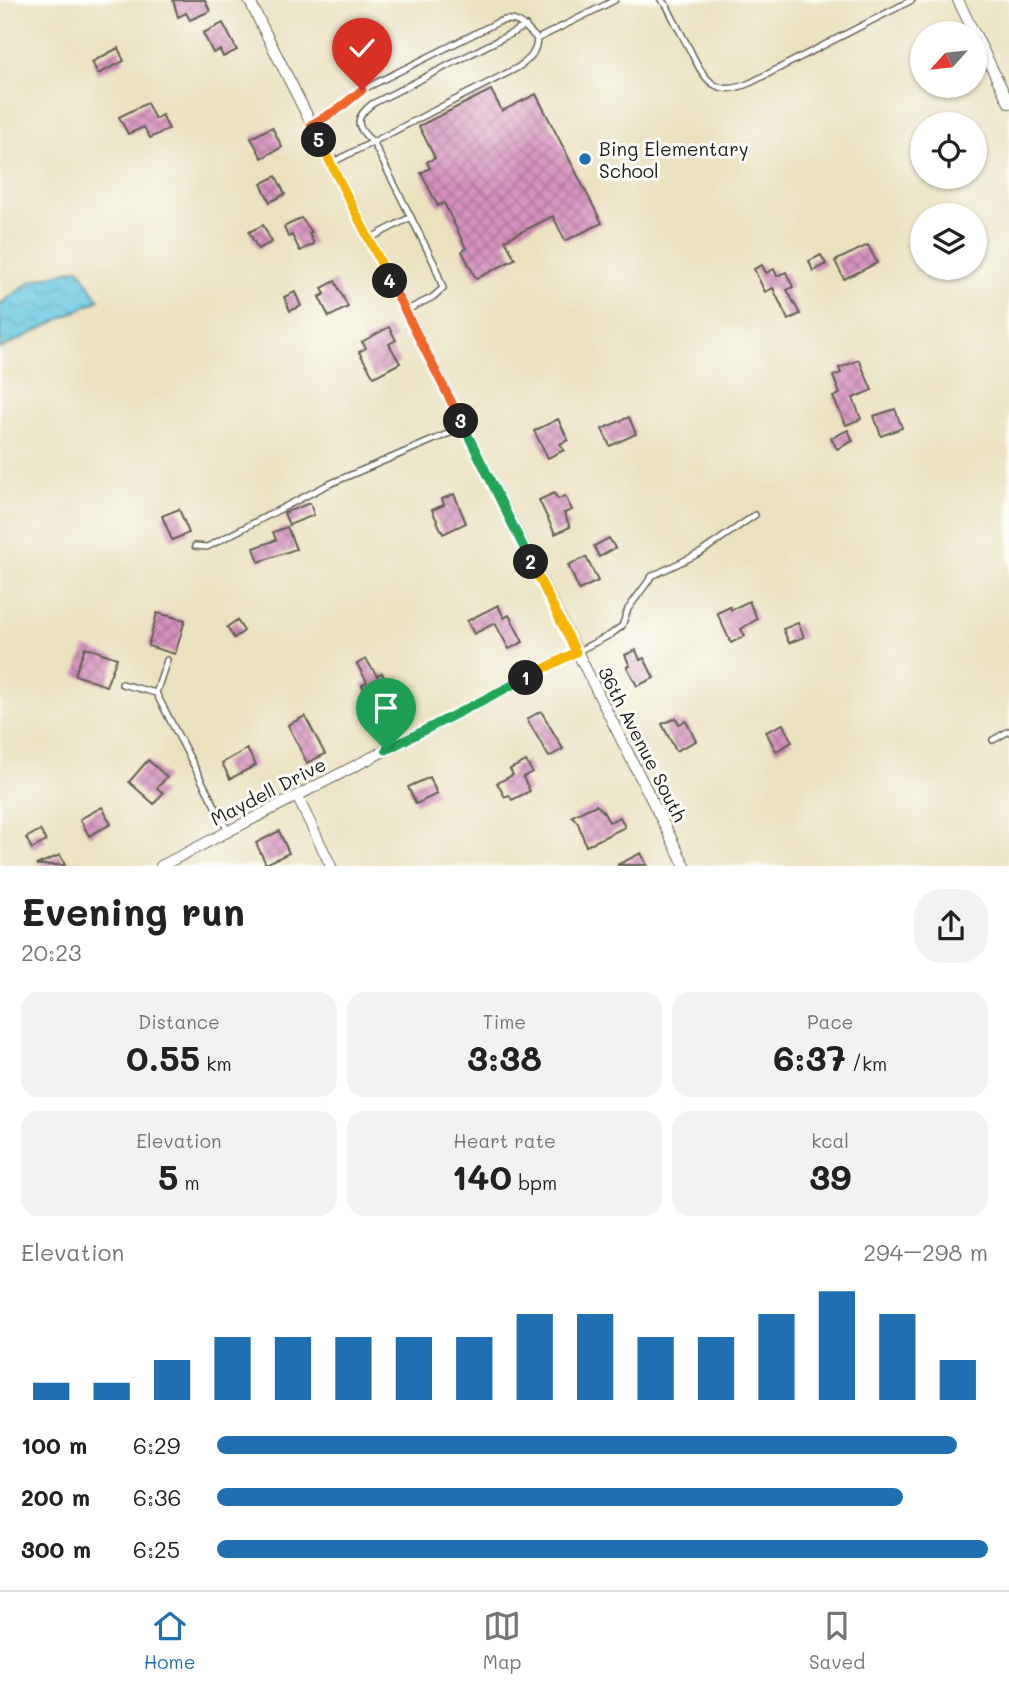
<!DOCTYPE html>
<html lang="en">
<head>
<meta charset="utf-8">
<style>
  :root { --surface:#fff; --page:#f2f2f2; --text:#222; --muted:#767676; --line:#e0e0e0; --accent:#1f6fb2 }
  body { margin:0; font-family:Mali,sans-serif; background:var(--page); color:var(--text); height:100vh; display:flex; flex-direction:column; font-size:26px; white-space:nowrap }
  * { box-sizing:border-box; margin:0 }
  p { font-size:23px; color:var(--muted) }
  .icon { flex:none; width:38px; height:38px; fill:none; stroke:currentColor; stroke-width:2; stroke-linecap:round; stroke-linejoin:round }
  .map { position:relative; height:866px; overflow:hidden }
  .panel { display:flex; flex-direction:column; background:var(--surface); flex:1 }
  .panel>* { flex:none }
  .needle { width:46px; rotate:243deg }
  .controls { position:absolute; left:910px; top:21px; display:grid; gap:14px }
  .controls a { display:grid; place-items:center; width:77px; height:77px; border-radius:50%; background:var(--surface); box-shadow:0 2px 5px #0004; font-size:35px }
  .pin { position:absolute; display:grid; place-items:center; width:60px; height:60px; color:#fff; margin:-72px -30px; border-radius:50% 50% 50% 0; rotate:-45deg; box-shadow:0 0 7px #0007 }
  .pin .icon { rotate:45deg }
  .km { position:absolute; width:35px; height:35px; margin:-18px; border-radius:50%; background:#222; color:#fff; font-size:19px; line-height:35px; text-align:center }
  .round { display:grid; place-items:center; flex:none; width:74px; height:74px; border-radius:28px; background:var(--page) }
  .overview { display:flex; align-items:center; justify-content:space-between; height:119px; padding:0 21px }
  h1 { font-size:38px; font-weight:800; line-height:52px }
  .metrics { display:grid; grid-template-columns:repeat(3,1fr); gap:10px; height:119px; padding:7px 21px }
  .metrics div { display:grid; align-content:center; border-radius:18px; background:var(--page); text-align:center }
  .metrics b { font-size:35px; font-weight:800 }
  .metrics small { font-size:19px; font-weight:400 }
  .metrics p { font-size:19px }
  .chart { height:196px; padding:14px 21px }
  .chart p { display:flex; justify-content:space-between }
  .chart svg { width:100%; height:126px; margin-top:7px; stroke:var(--accent); stroke-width:6 }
  ul { padding:0 21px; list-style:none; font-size:23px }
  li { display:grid; grid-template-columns:112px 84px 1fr; align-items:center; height:52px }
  li i { height:18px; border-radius:9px; background:var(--accent) }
  .dock { display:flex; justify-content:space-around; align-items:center; height:98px; border-top:2px solid var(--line); background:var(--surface); font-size:19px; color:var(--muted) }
  .dock a { display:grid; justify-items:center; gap:4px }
  .dock .on { color:var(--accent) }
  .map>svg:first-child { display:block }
  .water { fill:url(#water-waves); stroke:#40717e; stroke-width:2 }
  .building { fill:url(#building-cross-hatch) }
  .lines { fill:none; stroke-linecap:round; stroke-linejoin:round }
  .service-casing { stroke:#646155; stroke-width:8 }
  .minor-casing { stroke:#646155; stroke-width:12 }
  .service { stroke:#fff; stroke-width:5 }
  .minor { stroke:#fff; stroke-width:10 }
  .split-1-casing { stroke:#fff; stroke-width:14 }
  .split-2-casing { stroke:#fff; stroke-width:14 }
  .split-3-casing { stroke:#fff; stroke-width:14 }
  .split-4-casing { stroke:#fff; stroke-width:14 }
  .split-5-casing { stroke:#fff; stroke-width:14 }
  .split-6-casing { stroke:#fff; stroke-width:14 }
  .split-1 { stroke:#22a559; stroke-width:9 }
  .split-2 { stroke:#f5b400; stroke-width:9 }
  .split-3 { stroke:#22a559; stroke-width:9 }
  .split-4 { stroke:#f0652b; stroke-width:9 }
  .split-5 { stroke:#f5b400; stroke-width:9 }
  .split-6 { stroke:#f0652b; stroke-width:9 }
  .poi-dot { fill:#1f6fb2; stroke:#fdfcf7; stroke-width:2.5 }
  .labels { text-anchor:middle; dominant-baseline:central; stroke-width:6; stroke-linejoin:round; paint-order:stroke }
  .poi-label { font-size:19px; fill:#1c1c1c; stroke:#fdfcf7; text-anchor:start }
  .street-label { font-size:19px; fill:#1c1c1c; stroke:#fdfcf7 }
</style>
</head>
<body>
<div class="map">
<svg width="1009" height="866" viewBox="0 0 1009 866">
  <defs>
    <pattern id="water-waves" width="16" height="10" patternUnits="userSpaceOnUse" patternTransform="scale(1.75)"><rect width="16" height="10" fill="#63c6e1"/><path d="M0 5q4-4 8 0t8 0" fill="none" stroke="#55aac0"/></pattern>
    <pattern id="building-cross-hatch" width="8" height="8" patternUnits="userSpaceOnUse" patternTransform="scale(1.75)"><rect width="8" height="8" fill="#d591bd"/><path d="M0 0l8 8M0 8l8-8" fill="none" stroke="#ac7699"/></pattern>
  </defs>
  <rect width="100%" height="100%" fill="#fdfcf7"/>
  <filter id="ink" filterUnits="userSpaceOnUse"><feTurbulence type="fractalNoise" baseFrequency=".0143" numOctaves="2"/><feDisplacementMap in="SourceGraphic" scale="14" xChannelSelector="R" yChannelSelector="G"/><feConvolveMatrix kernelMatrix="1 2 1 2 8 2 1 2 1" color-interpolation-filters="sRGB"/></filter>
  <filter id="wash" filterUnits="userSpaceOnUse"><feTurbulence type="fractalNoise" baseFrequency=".00686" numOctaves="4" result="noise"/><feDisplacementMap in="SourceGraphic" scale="28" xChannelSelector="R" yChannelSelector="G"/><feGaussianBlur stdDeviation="1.57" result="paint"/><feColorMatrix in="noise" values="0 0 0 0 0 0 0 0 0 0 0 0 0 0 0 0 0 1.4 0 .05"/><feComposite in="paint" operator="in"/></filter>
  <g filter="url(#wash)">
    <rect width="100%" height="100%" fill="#eae1bf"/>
    <!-- water -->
    <polygon class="water" points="79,268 99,300 0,349 0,304 32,281"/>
    <g id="blocks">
      <!-- building -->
      <g class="building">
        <polygon points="173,0 205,0 210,11 190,20 186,13 178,17"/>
        <polygon points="223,23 237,50 223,57 220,50 213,53 203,33"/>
        <polygon points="118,48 124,61 98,74 92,62"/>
        <polygon points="491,90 502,111 536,94 602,223 565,241 553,216 505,240 515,259 476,279 462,251 466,248 444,203 438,206 421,173 430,168 427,162 435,158 419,126"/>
        <polygon points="147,103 155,119 162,115 169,129 150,138 144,127 128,134 119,117"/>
        <polygon points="272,127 282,147 262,158 251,138"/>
        <polygon points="276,176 285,194 270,202 261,184"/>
        <polygon points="301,218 312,232 309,233 314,244 300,251 292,235 288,237 284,227"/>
        <polygon points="263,225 272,242 258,249 249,232"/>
        <polygon points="868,245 877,263 844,279 835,261"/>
        <polygon points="821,255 826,264 813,271 809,261"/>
        <polygon points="762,265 766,273 774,269 777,276 786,272 793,287 787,290 800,314 788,320 773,288 765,292 754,269"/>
        <polygon points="335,281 348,307 329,317 319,297 325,294 322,288"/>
        <polygon points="295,292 301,306 290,311 284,297"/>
        <polygon points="389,327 396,340 389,344 400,363 374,377 359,352 366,348 362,342"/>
        <polygon points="859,360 872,390 853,398 861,419 846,425 833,397 840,394 833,376 841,373 839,368"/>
        <polygon points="895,409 902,428 881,436 874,416"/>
        <polygon points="629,417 636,434 610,446 602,429"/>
        <polygon points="558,419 568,440 560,444 564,450 548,458 534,431"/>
        <polygon points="848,430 853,441 837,449 831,438"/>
        <polygon points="554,493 558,499 565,496 572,510 564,513 570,527 555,534 539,500"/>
        <polygon points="454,494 466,523 443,534 432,510 444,505 442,499"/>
        <polygon points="310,503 314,515 289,525 284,513"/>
        <polygon points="179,509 189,533 172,540 162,516"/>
        <polygon points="287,527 296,549 259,562 254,548 276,540 273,532"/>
        <polygon points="609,538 615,548 599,557 594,546"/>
        <polygon points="586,557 598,581 579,590 568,565"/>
        <polygon points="749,601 757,619 741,629 745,636 731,643 717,613 730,607 731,610"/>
        <polygon points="498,605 504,618 509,615 523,642 509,649 495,623 474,634 467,621"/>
        <polygon points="157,613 185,620 175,654 148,646"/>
        <polygon points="237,620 244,631 234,638 227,627"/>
        <polygon points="798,623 804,637 789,643 783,629"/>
        <polygon points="85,647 117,658 106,686 75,675"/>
        <polygon points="636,650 640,660 644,658 654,678 637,686 627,667 630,666 625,655"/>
        <polygon points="366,659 377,676 382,673 387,683 379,688 382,692 374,696 372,694 368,696 362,685 367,682 357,664"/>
        <polygon points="541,711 563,749 549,757 527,719"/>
        <polygon points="305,716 325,754 307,763 288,725"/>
        <polygon points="676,718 679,724 686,721 696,741 676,751 662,724"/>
        <polygon points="783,724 792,742 776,751 766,732"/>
        <polygon points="247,749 256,765 230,779 222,763"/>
        <polygon points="148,760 167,777 157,788 163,793 154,804 129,782"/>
        <polygon points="526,761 532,772 523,777 530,791 512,800 509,795 505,797 497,783 513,775 510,769"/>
        <polygon points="430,777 437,794 416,804 408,787"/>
        <polygon points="596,805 602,810 609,822 620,817 625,827 586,846 578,823 572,816"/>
        <polygon points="102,807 111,824 89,836 80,819"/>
        <polygon points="40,830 46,841 32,849 26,838"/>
        <polygon points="279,831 289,853 266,864 256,843"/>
        <polygon points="641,853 647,865 617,865"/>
        <polygon points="60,855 65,865 36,865"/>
      </g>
    </g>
  </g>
  <g filter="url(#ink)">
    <use href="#blocks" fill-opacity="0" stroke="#646155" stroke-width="2"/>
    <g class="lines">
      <defs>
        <g id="service">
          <path d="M661,0L667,6C674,21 682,35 690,50C705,81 716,99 752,82L912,0"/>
          <path d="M526,26L372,104C354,118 355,127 373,142L517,68C529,60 536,54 537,39L615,0"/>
          <path d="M311,125L337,110L362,90L498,22C516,15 525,26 537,39"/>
          <polyline points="331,163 373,142 434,263 443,288 433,297 405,311"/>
          <polyline points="369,239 411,217"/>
          <polyline points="195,546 207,547 327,485 464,427"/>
          <polyline points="576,652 610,635 622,626 628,609 652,576 700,553 755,515"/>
          <polyline points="122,684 156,693 228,831"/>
          <polyline points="156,693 167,660"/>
          <polyline points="993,740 1009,731"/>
        </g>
        <g id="minor">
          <polyline points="249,0 685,866"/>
          <polyline points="958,0 974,33"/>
          <polyline points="975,34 1009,103"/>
          <polyline points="297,796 331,866"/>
          <polyline points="161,866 576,652"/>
        </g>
      </defs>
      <!-- service casing -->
      <use href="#service" class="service-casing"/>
      <!-- minor casing -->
      <use href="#minor" class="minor-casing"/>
      <!-- service -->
      <use href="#service" class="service"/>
      <!-- minor -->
      <use href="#minor" class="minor"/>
    </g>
  </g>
  <g class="lines" filter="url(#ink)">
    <defs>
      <polyline id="split-1" points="386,750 526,678"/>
      <polyline id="split-2" points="526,678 576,652 531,562"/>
      <polyline id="split-3" points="461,421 531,562"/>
      <polyline id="split-4" points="390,281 461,421"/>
      <polyline id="split-5" points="319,140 390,281"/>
      <polyline id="split-6" points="319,140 311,125 337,110 362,90"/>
    </defs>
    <!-- split-1 casing -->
    <use href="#split-1" class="split-1-casing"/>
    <!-- split-2 casing -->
    <use href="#split-2" class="split-2-casing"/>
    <!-- split-3 casing -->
    <use href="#split-3" class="split-3-casing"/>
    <!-- split-4 casing -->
    <use href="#split-4" class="split-4-casing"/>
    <!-- split-5 casing -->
    <use href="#split-5" class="split-5-casing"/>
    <!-- split-6 casing -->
    <use href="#split-6" class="split-6-casing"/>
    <!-- split-1 -->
    <use href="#split-1" class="split-1"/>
    <!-- split-2 -->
    <use href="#split-2" class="split-2"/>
    <!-- split-3 -->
    <use href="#split-3" class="split-3"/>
    <!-- split-4 -->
    <use href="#split-4" class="split-4"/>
    <!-- split-5 -->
    <use href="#split-5" class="split-5"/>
    <!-- split-6 -->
    <use href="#split-6" class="split-6"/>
  </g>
  <!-- markers -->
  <circle class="poi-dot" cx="585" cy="159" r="7"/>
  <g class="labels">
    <!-- poi labels -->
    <g class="poi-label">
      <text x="599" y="148">Bing Elementary<tspan x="599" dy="22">School</tspan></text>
    </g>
    <!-- street labels -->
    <g class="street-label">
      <text transform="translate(643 744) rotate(63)">36th Avenue South</text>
      <text transform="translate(268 791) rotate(-27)">Maydell Drive</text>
    </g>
  </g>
</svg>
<div class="controls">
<a><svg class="needle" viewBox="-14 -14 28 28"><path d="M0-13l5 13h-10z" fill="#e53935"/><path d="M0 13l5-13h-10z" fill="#767676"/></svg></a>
<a><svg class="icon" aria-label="locate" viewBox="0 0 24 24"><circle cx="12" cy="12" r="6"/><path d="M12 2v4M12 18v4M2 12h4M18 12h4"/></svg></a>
<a><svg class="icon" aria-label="layers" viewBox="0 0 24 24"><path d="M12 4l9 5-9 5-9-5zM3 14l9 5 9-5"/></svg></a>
</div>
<div class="pin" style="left:386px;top:750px;background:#1e9e55"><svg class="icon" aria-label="arrive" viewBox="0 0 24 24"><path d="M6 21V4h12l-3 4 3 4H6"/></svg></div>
<div class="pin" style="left:362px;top:90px;background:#d93025"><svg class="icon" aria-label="check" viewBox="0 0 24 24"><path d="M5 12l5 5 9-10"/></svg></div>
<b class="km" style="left:526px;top:678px">1</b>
<b class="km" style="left:531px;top:562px">2</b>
<b class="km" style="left:461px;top:421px">3</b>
<b class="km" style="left:390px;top:281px">4</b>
<b class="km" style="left:319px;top:140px">5</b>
</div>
<section class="panel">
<div class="overview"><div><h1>Evening run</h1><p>20:23</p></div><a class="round"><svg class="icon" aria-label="share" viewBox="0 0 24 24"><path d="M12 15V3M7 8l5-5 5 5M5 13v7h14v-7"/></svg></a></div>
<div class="metrics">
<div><p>Distance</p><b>0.55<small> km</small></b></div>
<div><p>Time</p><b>3:38</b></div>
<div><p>Pace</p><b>6:37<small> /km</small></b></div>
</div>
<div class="metrics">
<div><p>Elevation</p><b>5<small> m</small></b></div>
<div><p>Heart rate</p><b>140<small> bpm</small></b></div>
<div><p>kcal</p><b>39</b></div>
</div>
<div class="chart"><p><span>Elevation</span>294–298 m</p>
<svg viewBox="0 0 160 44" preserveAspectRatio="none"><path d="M5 44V38M15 44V38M25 44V30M35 44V22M45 44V22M55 44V22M65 44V22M75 44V22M85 44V14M95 44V14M105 44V22M115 44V22M125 44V14M135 44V6M145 44V14M155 44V30"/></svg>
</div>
<ul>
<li><b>100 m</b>6:29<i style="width:96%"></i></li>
<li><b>200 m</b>6:36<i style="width:89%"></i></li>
<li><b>300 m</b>6:25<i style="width:100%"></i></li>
</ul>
</section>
<nav class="dock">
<a class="on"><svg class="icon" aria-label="home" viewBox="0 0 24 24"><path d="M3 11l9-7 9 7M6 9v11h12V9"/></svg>Home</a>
<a><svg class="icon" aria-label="map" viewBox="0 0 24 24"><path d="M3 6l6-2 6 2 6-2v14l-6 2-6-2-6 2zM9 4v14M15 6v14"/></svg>Map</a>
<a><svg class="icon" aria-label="saved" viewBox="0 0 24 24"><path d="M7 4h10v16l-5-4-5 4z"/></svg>Saved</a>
</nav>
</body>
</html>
